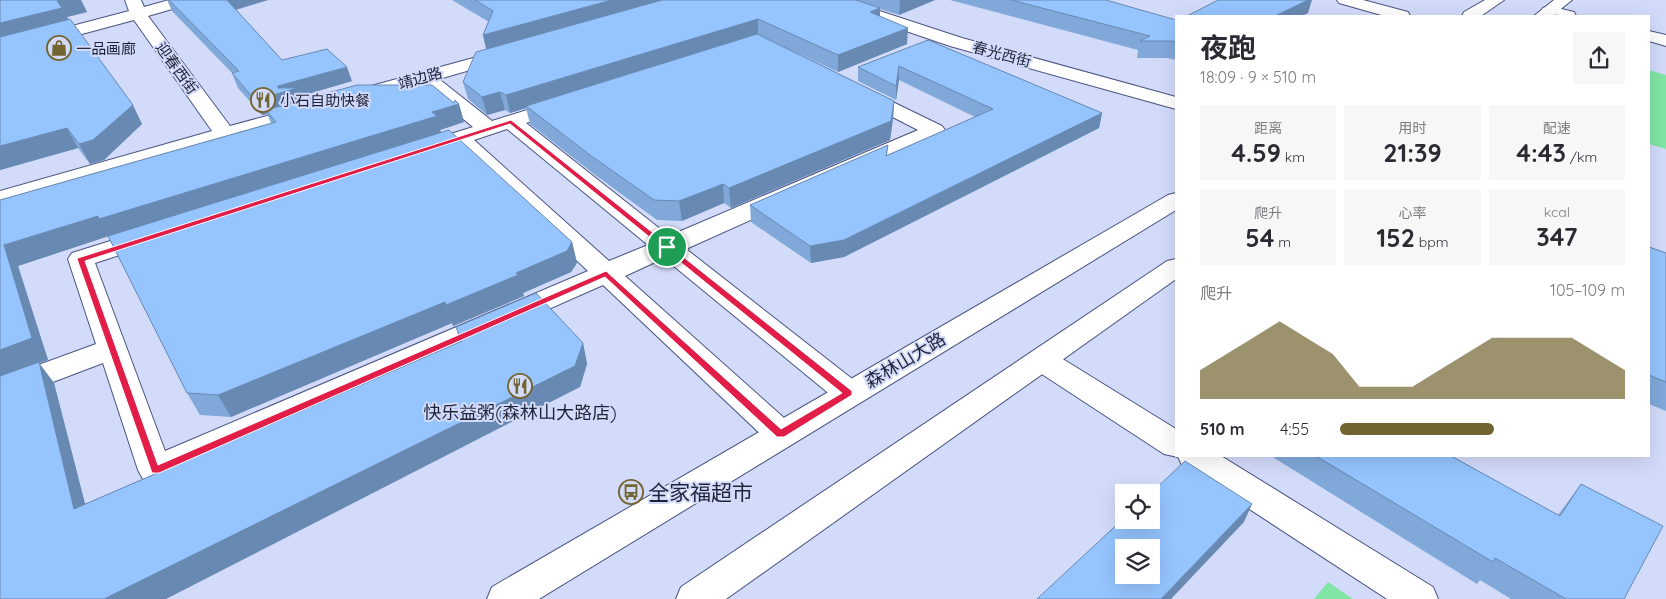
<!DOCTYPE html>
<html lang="zh">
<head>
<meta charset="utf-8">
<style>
  :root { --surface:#fff; --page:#f7f7f7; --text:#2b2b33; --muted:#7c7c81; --accent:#736532 }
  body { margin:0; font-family:Quicksand,"Noto Sans SC",sans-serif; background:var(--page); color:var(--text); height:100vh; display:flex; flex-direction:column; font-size:19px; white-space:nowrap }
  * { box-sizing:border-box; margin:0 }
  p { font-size:16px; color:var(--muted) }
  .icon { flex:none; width:28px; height:28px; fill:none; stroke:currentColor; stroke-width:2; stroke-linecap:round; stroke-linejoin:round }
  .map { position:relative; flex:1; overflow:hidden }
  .details { position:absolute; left:1175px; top:15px; width:475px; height:442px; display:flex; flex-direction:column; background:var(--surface); border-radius:0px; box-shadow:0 5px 20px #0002 }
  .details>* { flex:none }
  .fabs { position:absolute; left:1115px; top:484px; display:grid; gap:10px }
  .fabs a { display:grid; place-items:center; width:45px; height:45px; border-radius:0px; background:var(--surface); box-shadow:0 5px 20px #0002; font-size:25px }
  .pin { position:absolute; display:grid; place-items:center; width:42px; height:42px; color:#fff; margin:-21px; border:2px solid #fff; border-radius:50%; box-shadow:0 1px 5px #0007 }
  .round { display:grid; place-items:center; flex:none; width:52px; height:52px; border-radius:0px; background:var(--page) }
  .head { display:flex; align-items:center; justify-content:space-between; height:85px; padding:0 25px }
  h1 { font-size:28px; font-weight:700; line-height:38px }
  .figures { display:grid; grid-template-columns:repeat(3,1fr); gap:8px; height:85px; padding:5px 25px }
  .figures div { display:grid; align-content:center; border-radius:0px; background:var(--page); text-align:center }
  .figures b { font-size:25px; font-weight:700 }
  .figures small { font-size:14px; font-weight:400 }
  .figures p { font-size:14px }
  .chart { height:140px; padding:10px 25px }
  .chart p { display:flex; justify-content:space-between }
  .chart svg { width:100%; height:90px; margin-top:5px; fill:var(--accent); opacity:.7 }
  ul { padding:0 25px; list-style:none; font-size:16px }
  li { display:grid; grid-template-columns:80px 60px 1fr; align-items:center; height:38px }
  li i { height:12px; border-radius:6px; background:var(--accent) }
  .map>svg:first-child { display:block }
  .green { fill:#81e5a5 }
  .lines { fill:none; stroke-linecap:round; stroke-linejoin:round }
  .minor-casing { stroke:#495380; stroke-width:2 }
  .major-casing { stroke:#495380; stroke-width:2 }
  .minor { fill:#fff; fill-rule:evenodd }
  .major { fill:#fff; fill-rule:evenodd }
  .wall { fill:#80a9da }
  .shaded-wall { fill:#6889b2 }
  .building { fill:#95c4fe; stroke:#6889b2; fill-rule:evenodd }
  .route { fill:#e11d48; stroke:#fff; fill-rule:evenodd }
  .labels { text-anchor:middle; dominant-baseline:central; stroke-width:4; stroke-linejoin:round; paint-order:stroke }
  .far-poi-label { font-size:15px; fill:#1f2337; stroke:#d3dbfb; text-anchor:start }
  .far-street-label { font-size:15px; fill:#1f2337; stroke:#d3dbfb }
  .street-label { font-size:18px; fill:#1f2337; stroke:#d3dbfb }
  .poi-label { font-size:18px; fill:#1f2337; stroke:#d3dbfb }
  .near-poi-label { font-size:21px; fill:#1f2337; stroke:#d3dbfb; text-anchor:start }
</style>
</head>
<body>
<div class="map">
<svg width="1666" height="599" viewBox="0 0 1666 599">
  <rect width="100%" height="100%" fill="#d3dbfb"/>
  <!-- green -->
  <g class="green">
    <polygon points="1649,70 1666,75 1666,149 1649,144"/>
    <polygon points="1328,582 1353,599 1314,599"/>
  </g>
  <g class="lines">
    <defs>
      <g id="minor">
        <polygon points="125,0 141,0 144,7 169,0 195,0 193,3 148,16 230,126 307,105 314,107 317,111 314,115 0,205 0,191 212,131 134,20 0,56 0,45 129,11"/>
        <polygon points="822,0 846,0 962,38 1176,97 1176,109 950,46 824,3"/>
        <polygon points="1337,0 1363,0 1408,12 1410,16 1385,16 1339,3"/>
        <polygon points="1549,6 1574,12 1576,16 1543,14 1541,11 1543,8"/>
        <polygon points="1649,31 1666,35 1666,46 1649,41"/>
        <path d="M759,37L942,126L945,130L942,134L686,249L860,385L865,393L860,401L849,404L838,401L664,258L625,276L793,426L797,434L793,442L781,446L769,442L603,285L155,483L143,479L138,470L103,363L0,402V379L96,344L68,259L72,253L473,127L421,84L360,101L353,99L350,95L353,91L506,49L512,50L515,54L512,58L439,79L492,121ZM758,48L918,130L669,236L526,123ZM507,129L648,245L609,261L474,140ZM455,146L588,271L165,451L95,263Z"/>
        <polygon points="1042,350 1053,353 1176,429 1176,456 1221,456 1433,587 1438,599 1387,599 1182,465 1178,457 1164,454 1031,367 1027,360 1031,353"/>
      </g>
      <g id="major">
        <polygon points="1485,0 1504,0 1481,16 1462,16 1464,12"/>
        <polygon points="1554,0 1572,0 1552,16 1534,16"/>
        <polygon points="1176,193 1176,210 539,599 487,599 492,587 1168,195"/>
        <polygon points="1176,259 1176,279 726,599 676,599 681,587 1167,261"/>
      </g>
    </defs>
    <!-- minor casing -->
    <use href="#minor" class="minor-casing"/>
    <!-- major casing -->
    <use href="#major" class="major-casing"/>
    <!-- minor -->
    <use href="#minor" class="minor"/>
    <!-- major -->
    <use href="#major" class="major"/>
  </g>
  <!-- wall -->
  <g class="wall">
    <polygon points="0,0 81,0 87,12 67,17 142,124 104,160 90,164 78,148 0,170"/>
    <polygon points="167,0 268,0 236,10 282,60 352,81 301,96 303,100 454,103 459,104 464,122 440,130 441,132 572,242 577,263 571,272 523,293 524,296 453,326 452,323 231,417 200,415 187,393 108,236 18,266 48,360 39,363 54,383 85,504 460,342 456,327 583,343 587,364 580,387 0,599 0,200 271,123 267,114 262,115 238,88 232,73 172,11"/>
    <polygon points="452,0 935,0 899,15 880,9 880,16 907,44 838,72 787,48 894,101 893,119 890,140 731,208 724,203 682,221 657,220 594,174 530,124 526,108 510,113 505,110 487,115 468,99 463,82 486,49 483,35 489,22"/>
    <polygon points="950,0 1106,0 1176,20 1176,60 1168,58 1137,58 1138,50"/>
    <polygon points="928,40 1102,113 1099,128 844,257 811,263 751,222 750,205 888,145 887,155 975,117 899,80 896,100 858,81 858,67"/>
    <polygon points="1649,247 1666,253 1666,411 1649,404"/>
    <polygon points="1271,456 1451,456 1558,515 1581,484 1624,599 1511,599 1480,580 1477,584"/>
  </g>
  <!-- shaded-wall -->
  <g class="shaded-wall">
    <polygon points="61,0 81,0 87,12 67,17 71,24 0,43 0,23"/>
    <polygon points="226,0 268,0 230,11"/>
    <polygon points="612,0 670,0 487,52 483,35"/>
    <polygon points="900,0 935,0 899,15"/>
    <polygon points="1308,0 1312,0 1308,13 1302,16 1275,16"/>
    <polygon points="880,8 880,24 870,12"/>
    <polygon points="758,19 758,35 526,106 526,108 510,113 506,95"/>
    <polygon points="908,28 907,44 838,72 838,55"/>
    <polygon points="899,66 899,80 896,100 896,86"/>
    <polygon points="347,67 352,81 301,96 304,103 266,110 267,114 262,115 255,100 278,86"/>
    <polygon points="500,92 505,110 487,115 482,97"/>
    <polygon points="894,101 893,119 890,140 731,208 729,188"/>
    <polygon points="459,104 464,122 440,130 442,135 109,236 18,266 48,360 39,363 54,383 92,531 74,509 0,377 0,350 4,245"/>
    <polygon points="133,105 142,124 104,160 90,164 79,144"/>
    <polygon points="1102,113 1099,128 844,257 811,263 810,246"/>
    <polygon points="67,128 78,148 0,170 0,146"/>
    <polygon points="723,184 724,203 682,221 679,201"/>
    <polygon points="572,242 577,263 571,272 523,293 524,296 453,326 446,305 516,273"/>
    <polygon points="445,302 452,323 231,417 218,395"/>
    <polygon points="583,343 587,364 580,387 166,599 104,599"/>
    <polygon points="1252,504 1244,522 1171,599 1161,599"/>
  </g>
  <!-- building -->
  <g class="building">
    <polygon points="0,0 61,0 57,1 62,8 0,23"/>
    <polygon points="169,0 227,0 282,60 327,49 347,67 278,86 278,88 298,88 255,100 232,73 239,71"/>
    <polygon points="475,0 612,0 483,35 493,11"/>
    <polygon points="662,0 856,0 880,8 870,12 908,28 838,55 758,19 506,95 500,92 482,97 463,82 476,52"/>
    <polygon points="1011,0 1106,0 1176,20 1176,42 1172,41 1140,41 1150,36"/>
    <polygon points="1218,0 1308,0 1275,16 1187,16"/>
    <polygon points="70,19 133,105 93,140 79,144 67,128 0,146 0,37"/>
    <polygon points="757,34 894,101 891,121 729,188 723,184 679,201 654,200 590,155 526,106"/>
    <polygon points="928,40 1102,113 844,240 810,246 750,205 888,145 886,156 993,109 899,66 896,86 858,67"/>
    <polygon points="357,85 432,85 454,103 455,100 459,104 432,112 437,116 99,219 98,216 4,245 32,338 0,350 0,200 276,122 266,110"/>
    <polygon points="449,130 572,242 567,251 516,273 518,275 446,305 445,302 218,395 187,393 108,236"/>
    <polygon points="1649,247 1666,253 1666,382 1649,375"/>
    <polygon points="536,293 583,343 575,366 104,599 0,599 0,376 39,362 74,509 462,341 456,327"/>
    <polygon points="1316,456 1451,456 1560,516 1581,484 1663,526 1624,599 1566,599 1495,558 1493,562"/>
    <path d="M1185,461L1252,504L1161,599H1037L1124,518V520H1151V493ZM1124,548H1151V575H1124Z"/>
  </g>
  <!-- route -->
  <path class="route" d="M511,120L852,391V395L784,437H777L605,277L159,473H152L77,259L78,258ZM510,124L842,393L781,429L606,271L158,465L85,261Z"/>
  <!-- icons -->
  <defs>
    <symbol id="shop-ring" viewBox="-11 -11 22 22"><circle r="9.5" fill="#d3dbfb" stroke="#736532" stroke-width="1.5"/><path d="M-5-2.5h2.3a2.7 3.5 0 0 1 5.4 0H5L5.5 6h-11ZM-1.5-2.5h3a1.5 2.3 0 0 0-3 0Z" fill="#736532"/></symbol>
    <symbol id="restaurant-ring" viewBox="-11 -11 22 22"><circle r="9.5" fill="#d3dbfb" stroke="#736532" stroke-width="1.5"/><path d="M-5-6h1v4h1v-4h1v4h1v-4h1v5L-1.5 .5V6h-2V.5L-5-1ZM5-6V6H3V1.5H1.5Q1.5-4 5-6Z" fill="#736532"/></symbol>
    <symbol id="bus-ring" viewBox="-11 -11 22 22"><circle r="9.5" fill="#d3dbfb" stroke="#736532" stroke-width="1.5"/><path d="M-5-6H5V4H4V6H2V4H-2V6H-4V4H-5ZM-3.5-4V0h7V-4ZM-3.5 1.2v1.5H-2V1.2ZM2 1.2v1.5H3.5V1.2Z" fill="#736532"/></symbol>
  </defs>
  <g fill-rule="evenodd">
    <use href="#shop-ring" x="45" y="34" width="28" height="28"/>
    <use href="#restaurant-ring" x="249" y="86" width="28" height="28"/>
    <use href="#restaurant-ring" x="506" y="372" width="28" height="28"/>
    <use href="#bus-ring" x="617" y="478" width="28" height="28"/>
  </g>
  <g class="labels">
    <!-- far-poi labels -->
    <g class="far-poi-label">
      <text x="76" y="48">一品画廊</text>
      <text x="280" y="100">小石自助快餐</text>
    </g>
    <!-- far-street labels -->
    <g class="far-street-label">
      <text transform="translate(1002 54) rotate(15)">春光西街</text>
      <text transform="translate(177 68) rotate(54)">迎春西街</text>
      <text transform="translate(420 78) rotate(-16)">靖边路</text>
    </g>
    <!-- street labels -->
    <g class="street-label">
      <text transform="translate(905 360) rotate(-31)">森林山大路</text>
    </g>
    <!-- poi labels -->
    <g class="poi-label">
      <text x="520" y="412">快乐益粥(森林山大路店)</text>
    </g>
    <!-- near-poi labels -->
    <g class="near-poi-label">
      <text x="648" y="492">全家福超市</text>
    </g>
  </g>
</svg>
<div class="fabs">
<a><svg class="icon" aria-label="locate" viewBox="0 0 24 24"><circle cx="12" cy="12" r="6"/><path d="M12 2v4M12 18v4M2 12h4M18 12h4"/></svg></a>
<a><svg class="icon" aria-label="layers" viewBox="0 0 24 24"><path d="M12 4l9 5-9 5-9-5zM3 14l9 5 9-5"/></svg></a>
</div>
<div class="pin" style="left:667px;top:247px;background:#1e9e55"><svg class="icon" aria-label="arrive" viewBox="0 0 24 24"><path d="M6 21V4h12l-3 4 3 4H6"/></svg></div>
<section class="details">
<div class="head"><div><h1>夜跑</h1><p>18:09 · 9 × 510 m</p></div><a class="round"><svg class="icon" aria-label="share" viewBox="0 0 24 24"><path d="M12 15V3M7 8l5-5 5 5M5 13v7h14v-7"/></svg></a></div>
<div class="figures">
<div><p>距离</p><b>4.59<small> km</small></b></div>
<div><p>用时</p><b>21:39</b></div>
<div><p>配速</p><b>4:43<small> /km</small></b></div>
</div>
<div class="figures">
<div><p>爬升</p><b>54<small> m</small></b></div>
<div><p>心率</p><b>152<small> bpm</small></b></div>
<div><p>kcal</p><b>347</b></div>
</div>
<div class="chart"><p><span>爬升</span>105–109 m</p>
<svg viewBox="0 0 160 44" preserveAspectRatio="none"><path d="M0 44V30L10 22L20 14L30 6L40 14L50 22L60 38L70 38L80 38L90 30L100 22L110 14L120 14L130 14L140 14L150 22L160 30V44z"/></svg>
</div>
<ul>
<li><b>510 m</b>4:55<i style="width:54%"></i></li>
</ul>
</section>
</div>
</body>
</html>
